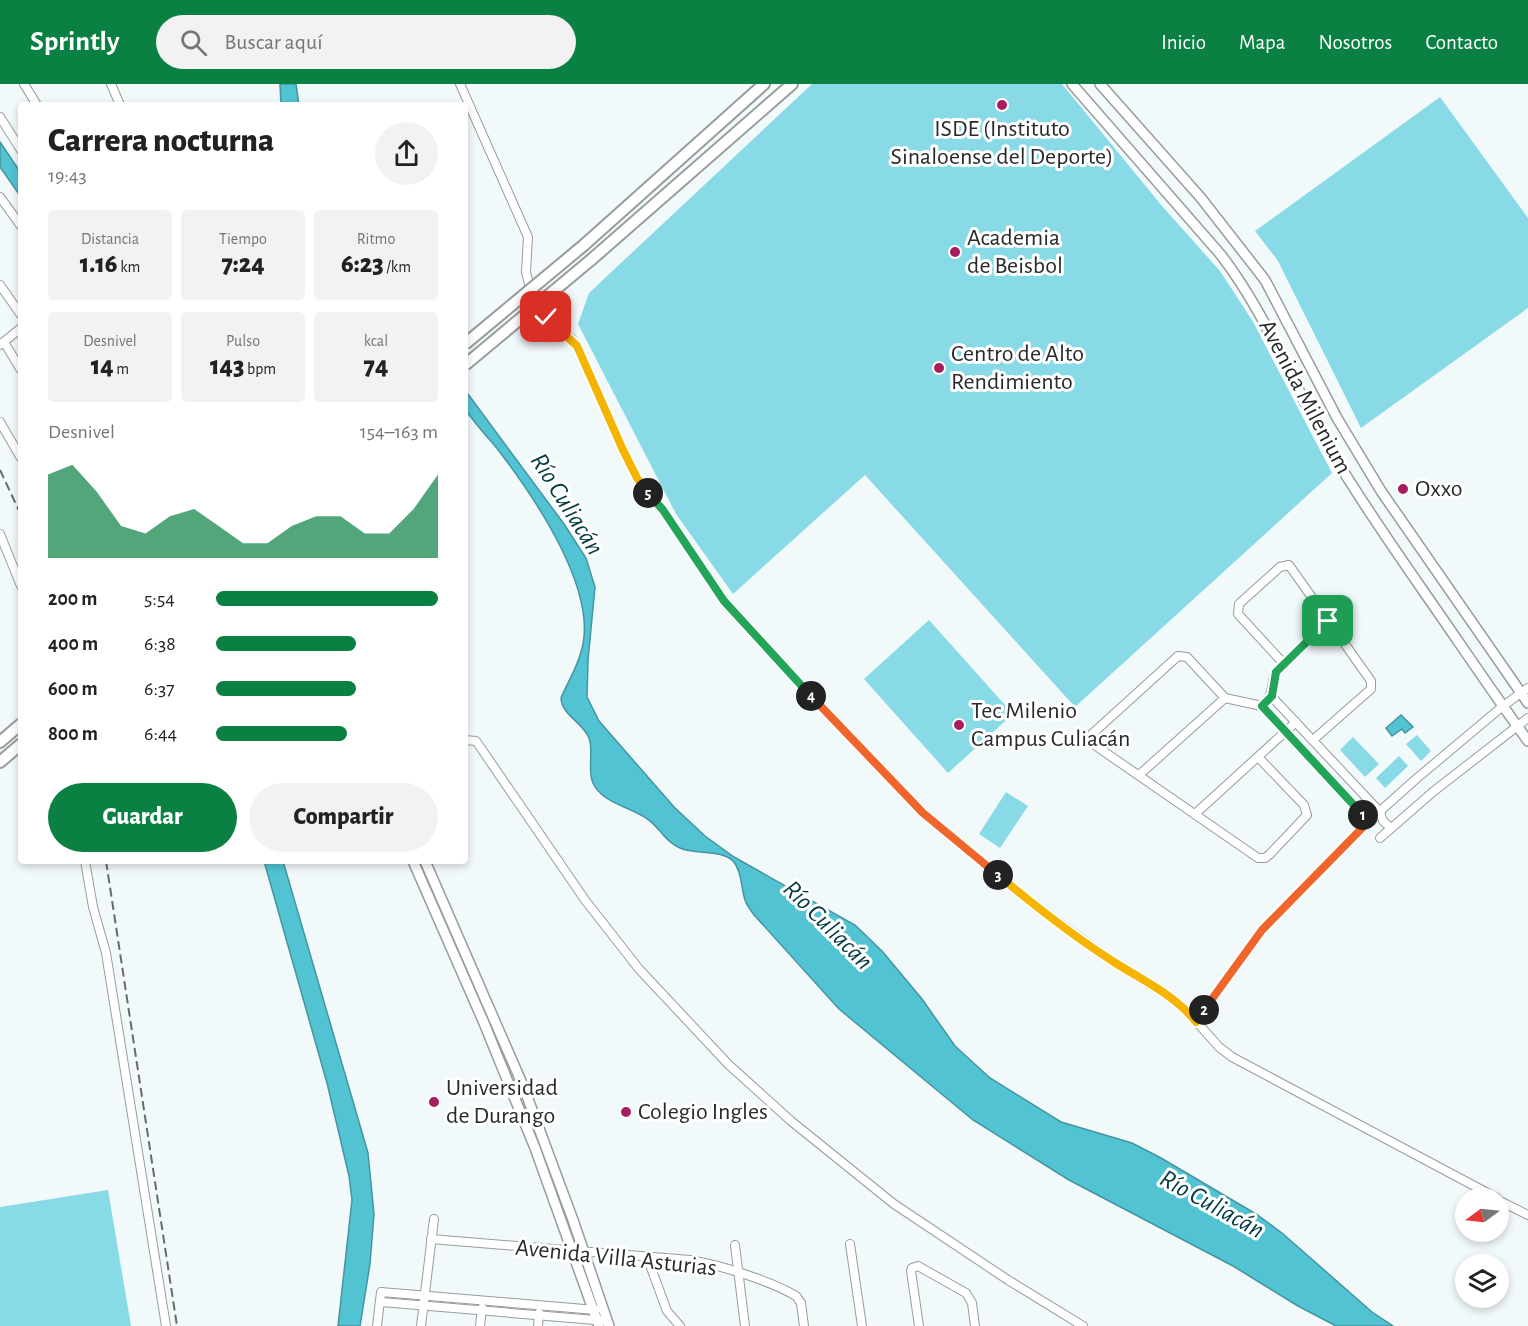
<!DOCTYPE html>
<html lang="es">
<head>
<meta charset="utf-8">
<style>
  :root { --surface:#fff; --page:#f2f2f2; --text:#222; --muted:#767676; --accent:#0b8043 }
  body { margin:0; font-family:"Alegreya Sans",sans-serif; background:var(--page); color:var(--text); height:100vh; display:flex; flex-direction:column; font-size:22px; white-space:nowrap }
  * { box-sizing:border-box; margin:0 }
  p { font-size:20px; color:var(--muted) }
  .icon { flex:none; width:33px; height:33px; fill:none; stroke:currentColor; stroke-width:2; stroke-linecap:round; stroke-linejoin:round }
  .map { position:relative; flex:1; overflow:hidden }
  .drawer { position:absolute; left:18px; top:18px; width:450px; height:762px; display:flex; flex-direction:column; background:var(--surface); border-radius:6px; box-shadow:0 3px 9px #0003 }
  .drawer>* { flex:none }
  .needle { width:39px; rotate:255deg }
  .tools { position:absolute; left:1455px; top:1104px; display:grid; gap:12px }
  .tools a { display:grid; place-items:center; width:54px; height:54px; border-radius:50%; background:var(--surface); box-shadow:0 3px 9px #0003; font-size:30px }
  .pin { position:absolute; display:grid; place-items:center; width:51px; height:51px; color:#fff; margin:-26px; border-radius:12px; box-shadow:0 3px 9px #0006 }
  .km { position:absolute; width:30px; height:30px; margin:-15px; border-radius:50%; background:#222; color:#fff; font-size:16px; line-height:30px; text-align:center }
  .round { display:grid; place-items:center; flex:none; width:63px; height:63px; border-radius:32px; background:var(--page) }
  .head { display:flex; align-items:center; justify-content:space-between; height:102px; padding:0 30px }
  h1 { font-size:33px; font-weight:800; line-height:45px }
  .figures { display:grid; grid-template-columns:repeat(3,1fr); gap:9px; height:102px; padding:6px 30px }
  .figures div { display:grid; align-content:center; border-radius:6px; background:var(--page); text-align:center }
  .figures b { font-size:26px; font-weight:800 }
  .figures small { font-size:16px; font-weight:400 }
  .figures p { font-size:16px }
  .chart { height:168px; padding:12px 30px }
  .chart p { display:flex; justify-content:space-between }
  .chart svg { width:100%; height:108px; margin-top:6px; fill:var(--accent); opacity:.7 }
  .cta { display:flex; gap:12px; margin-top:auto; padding:12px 30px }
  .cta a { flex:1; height:69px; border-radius:36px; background:var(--accent); color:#fff; font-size:24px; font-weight:800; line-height:69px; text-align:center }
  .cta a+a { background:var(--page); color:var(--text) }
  ul { padding:0 30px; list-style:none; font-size:20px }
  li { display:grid; grid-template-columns:96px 72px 1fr; align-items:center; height:45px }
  li i { height:15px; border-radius:8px; background:var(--accent) }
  header { display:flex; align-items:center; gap:36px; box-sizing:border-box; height:84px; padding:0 30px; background:var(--accent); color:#fff }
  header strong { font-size:28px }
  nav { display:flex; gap:33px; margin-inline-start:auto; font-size:21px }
  .search { width:420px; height:54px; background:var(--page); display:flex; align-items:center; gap:15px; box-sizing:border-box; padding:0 21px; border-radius:33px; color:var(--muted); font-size:22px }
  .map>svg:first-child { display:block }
  .green { fill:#88dae7 }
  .water { fill:#51c3d3; stroke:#4595a1; stroke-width:1.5 }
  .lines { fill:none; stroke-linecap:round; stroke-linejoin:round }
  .minor-casing { stroke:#979d9e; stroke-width:10 }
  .tertiary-casing { stroke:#979d9e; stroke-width:12 }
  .secondary-casing { stroke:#979d9e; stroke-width:14 }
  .minor { stroke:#fff; stroke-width:8 }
  .tertiary { stroke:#fff; stroke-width:9 }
  .secondary { stroke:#fff; stroke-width:10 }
  .rail { stroke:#666a6b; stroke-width:2; stroke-dasharray:9 4.5; stroke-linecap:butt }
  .secondary-bridge-casing { stroke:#979d9e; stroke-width:14; stroke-linecap:butt }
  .secondary-bridge { stroke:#fff; stroke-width:10 }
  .split-1-casing { stroke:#fff; stroke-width:12 }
  .split-2-casing { stroke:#fff; stroke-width:12 }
  .split-3-casing { stroke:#fff; stroke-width:12 }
  .split-4-casing { stroke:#fff; stroke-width:12 }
  .split-5-casing { stroke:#fff; stroke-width:12 }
  .split-6-casing { stroke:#fff; stroke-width:12 }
  .split-1 { stroke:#22a559; stroke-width:8 }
  .split-2 { stroke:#f0652b; stroke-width:8 }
  .split-3 { stroke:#f5b400; stroke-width:8 }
  .split-4 { stroke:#f0652b; stroke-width:8 }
  .split-5 { stroke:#22a559; stroke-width:8 }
  .split-6 { stroke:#f5b400; stroke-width:8 }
  .poi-dot { fill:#a81d5f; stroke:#fff; stroke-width:2 }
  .labels { text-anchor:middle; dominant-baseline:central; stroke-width:6; stroke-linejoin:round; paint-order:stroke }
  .poi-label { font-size:24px; fill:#282a2b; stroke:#fff; text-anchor:start }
  .street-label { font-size:24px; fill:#282a2b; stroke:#fff }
  .water-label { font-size:26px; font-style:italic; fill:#033b42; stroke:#fff }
</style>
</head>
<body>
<header>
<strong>Sprintly</strong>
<div class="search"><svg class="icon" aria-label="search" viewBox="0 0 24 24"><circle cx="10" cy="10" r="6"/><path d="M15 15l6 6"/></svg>Buscar aquí</div>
<nav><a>Inicio</a><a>Mapa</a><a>Nosotros</a><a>Contacto</a></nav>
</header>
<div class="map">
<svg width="1528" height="1242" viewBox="0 0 1528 1242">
  <rect width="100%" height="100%" fill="#f2f9fa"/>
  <!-- green -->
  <g class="green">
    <polygon points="812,0 1062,0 1162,122 1220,187 1252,236 1332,389 1075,623 865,391 733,510 676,430 578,240 589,209"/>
    <polygon points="1440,13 1528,134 1528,224 1361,344 1278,177 1255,147"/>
    <polygon points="929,536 1013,630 948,689 864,595"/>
    <polygon points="1417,651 1431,667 1421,677 1406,660"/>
    <polygon points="1353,653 1379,680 1365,693 1340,666"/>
    <polygon points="1399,672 1408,682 1385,704 1376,694"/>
    <polygon points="1006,708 1028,722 1000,764 979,750"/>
    <polygon points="108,1106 131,1242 0,1242 0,1123"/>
  </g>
  <!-- water -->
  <g class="water">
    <polygon points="280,0 296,0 299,21 281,21"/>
    <polygon points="0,58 21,89 21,113 0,83"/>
    <path d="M465,306L564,440L586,474L595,503L588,576L587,613L599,637L674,723L705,752L734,773L855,841L882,867L922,915L955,962L990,994L1061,1038L1132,1059L1161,1074L1256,1130L1282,1149L1372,1228L1393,1242H1336L1298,1222L1233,1182L1069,1096L973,1036L839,925L755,832C751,827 747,822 745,816C741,804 742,787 733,777C720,765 696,771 680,764C665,758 659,742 646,734C630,723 601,718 593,699C587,686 594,668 589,654C583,638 562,632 561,614C567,599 577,584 581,568C600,508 534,413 499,367C493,359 467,331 465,324C463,319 465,311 465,306Z"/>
    <polygon points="1401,631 1413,643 1405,649 1402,645 1392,652 1386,644"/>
    <polygon points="264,777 283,777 368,1069 374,1130 370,1180 360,1242 338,1242 352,1116 349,1092 327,999"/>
  </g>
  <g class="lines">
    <defs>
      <g id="minor">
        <polyline points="24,0 37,21"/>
        <polyline points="111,0 120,21"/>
        <polyline points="460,0 528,153 526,188 531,208 546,233 555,244 571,254 577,262 623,366 637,394 647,408 663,426 725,517 850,654 923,729 1035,821 1112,877 1177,918 1187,927 1219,963 1232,973 1497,1114"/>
        <polyline points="0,33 21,66"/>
        <polyline points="0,113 21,142"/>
        <polyline points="0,201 21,231"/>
        <polyline points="4,258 21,286"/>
        <polyline points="0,261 21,244"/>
        <polyline points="0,338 21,374"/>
        <polyline points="0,450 21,502"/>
        <polyline points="1284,580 1238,530 1239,520 1280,483 1289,481 1371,597 1371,605 1313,656"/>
        <polyline points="1272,613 1380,728 1383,737 1391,744"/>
        <polyline points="1262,622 1369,737 1372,737"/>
        <path d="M1262,622C1276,608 1269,604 1276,587L1328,537"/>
        <polyline points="465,656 476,657 585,816 639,885 728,980 791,1037 894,1120 1008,1196 1083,1242"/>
        <path d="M1258,673L1304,721L1307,731L1270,770L1265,774H1258L1096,662C1091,658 1091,656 1092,650L1178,572L1187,573L1225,614L1262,622"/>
        <polyline points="1139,691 1225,614"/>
        <polyline points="1195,730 1296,638"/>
        <polyline points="1380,754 1434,707 1528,634"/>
        <polyline points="85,777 93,823 106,869 166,1242"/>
        <polyline points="1196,938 1262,846 1369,737 1416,695 1503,622 1528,604"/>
        <polyline points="1498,1116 1528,1131"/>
        <path d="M431,1155L690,1176C720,1181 771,1197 796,1212L801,1219L804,1242"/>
        <polyline points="850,1160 862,1242"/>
        <polyline points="735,1161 745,1242"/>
        <polyline points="647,1173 667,1227 680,1242"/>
        <polyline points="381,1218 607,1237"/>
        <polyline points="377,1242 381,1208 596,1226"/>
        <polyline points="421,1242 434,1135"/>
        <polyline points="480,1242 482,1224"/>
        <polyline points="538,1242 539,1229"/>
        <polyline points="919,1242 911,1187 912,1184 918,1182 966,1209 972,1219 975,1242"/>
      </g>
      <g id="tertiary">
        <path d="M1072,0L1221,171C1268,232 1295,306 1334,372C1367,427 1404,479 1440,531C1469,573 1498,616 1528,657"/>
        <polyline points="1100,0 1201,114 1265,196 1337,334 1381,407 1528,619"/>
        <polyline points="413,777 484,939 535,1064 599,1242"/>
        <polyline points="425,777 524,1004 573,1136 609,1242"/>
      </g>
      <g id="secondary">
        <polyline points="584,161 764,0"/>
        <polyline points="592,175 792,0"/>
        <polyline points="0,658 21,640"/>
        <polyline points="0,678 21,660"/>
      </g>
    </defs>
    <!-- minor casing -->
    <use href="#minor" class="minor-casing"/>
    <!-- tertiary casing -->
    <use href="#tertiary" class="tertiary-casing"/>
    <!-- secondary casing -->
    <use href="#secondary" class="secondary-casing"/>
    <!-- minor -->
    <use href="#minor" class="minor"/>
    <!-- tertiary -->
    <use href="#tertiary" class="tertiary"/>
    <!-- secondary -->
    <use href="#secondary" class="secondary"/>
    <!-- rail -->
    <g class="rail">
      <polyline points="0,386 21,431"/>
      <polyline points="106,777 177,1242"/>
    </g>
    <defs>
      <g id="secondary-bridge">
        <polyline points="465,260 584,161"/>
        <polyline points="465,281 592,175"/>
      </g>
    </defs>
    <!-- secondary-bridge casing -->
    <use href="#secondary-bridge" class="secondary-bridge-casing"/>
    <!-- secondary-bridge -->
    <use href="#secondary-bridge" class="secondary-bridge"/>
  </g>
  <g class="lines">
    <defs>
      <polyline id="split-1" points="1328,537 1276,588 1272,612 1262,622 1363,731"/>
      <polyline id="split-2" points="1204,926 1262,846 1369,737 1363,731"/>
      <path id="split-3" d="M998,791C1035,822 1073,852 1114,878C1142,896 1175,911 1196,938L1204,926"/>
      <polyline id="split-4" points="811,612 923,729 998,791"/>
      <polyline id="split-5" points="648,409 663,426 724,517 811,612"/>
      <polyline id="split-6" points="546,233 577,262 623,366 637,394 648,409"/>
    </defs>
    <!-- split-1 casing -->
    <use href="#split-1" class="split-1-casing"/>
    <!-- split-2 casing -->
    <use href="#split-2" class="split-2-casing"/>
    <!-- split-3 casing -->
    <use href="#split-3" class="split-3-casing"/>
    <!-- split-4 casing -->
    <use href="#split-4" class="split-4-casing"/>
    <!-- split-5 casing -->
    <use href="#split-5" class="split-5-casing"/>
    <!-- split-6 casing -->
    <use href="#split-6" class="split-6-casing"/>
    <!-- split-1 -->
    <use href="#split-1" class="split-1"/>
    <!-- split-2 -->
    <use href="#split-2" class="split-2"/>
    <!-- split-3 -->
    <use href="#split-3" class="split-3"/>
    <!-- split-4 -->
    <use href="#split-4" class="split-4"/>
    <!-- split-5 -->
    <use href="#split-5" class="split-5"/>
    <!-- split-6 -->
    <use href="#split-6" class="split-6"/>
  </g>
  <!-- markers -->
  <g class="poi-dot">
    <circle cx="1002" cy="21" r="6"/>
    <circle cx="955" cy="168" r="6"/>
    <circle cx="939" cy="284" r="6"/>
    <circle cx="1403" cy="405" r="6"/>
    <circle cx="959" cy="641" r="6"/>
    <circle cx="434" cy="1018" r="6"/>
    <circle cx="626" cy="1028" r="6"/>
  </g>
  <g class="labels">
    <!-- poi labels -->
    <g class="poi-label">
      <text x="1002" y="45" text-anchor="middle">ISDE (Instituto<tspan x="1002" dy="28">Sinaloense del Deporte)</tspan></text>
      <text x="967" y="154">Academia<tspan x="967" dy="28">de Beisbol</tspan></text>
      <text x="951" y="270">Centro de Alto<tspan x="951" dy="28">Rendimiento</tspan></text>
      <text x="1415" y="405">Oxxo</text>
      <text x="971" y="627">Tec Milenio<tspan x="971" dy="28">Campus Culiacán</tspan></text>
      <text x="446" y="1004">Universidad<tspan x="446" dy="28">de Durango</tspan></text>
      <text x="638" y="1028">Colegio Ingles</text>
    </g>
    <!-- street labels -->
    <g class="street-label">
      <text transform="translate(1305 313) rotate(62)">Avenida Milenium</text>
      <text transform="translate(616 1174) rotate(6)">Avenida Villa Asturias</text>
    </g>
    <!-- water labels -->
    <g class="water-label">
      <text transform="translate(567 420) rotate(58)">Río Culiacán</text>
      <text transform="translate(828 841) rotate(45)">Río Culiacán</text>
      <text transform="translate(1212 1120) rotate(29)">Río Culiacán</text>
    </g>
  </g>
</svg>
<div class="tools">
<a><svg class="needle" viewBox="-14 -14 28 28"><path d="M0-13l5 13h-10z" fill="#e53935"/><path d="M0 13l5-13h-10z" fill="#767676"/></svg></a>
<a><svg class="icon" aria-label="layers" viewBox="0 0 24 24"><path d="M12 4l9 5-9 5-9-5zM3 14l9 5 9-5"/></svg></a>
</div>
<div class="pin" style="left:1328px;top:537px;background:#1e9e55"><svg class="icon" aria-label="arrive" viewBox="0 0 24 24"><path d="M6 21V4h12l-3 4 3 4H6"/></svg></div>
<div class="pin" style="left:546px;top:233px;background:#d93025"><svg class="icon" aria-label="check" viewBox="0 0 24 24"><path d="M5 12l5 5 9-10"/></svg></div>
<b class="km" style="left:1363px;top:731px">1</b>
<b class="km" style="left:1204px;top:926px">2</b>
<b class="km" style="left:998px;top:791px">3</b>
<b class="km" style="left:811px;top:612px">4</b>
<b class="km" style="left:648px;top:409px">5</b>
<section class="drawer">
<div class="head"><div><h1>Carrera nocturna</h1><p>19:43</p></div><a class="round"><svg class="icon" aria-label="share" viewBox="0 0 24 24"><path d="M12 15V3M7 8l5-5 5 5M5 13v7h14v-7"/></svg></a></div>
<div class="figures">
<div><p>Distancia</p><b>1.16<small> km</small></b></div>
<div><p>Tiempo</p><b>7:24</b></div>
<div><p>Ritmo</p><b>6:23<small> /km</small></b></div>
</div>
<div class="figures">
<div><p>Desnivel</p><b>14<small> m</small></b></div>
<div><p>Pulso</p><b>143<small> bpm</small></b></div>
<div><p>kcal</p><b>74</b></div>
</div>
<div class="chart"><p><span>Desnivel</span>154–163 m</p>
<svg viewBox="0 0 160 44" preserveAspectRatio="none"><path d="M0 44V10L10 6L20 17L30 31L40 34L50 27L60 24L70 31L80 38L90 38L100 31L110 27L120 27L130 34L140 34L150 24L160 10V44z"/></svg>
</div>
<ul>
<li><b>200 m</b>5:54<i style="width:100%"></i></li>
<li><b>400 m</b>6:38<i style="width:63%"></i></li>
<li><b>600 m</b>6:37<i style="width:63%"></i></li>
<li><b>800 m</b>6:44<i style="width:59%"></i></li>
</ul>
<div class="cta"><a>Guardar</a><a>Compartir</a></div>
</section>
</div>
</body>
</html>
